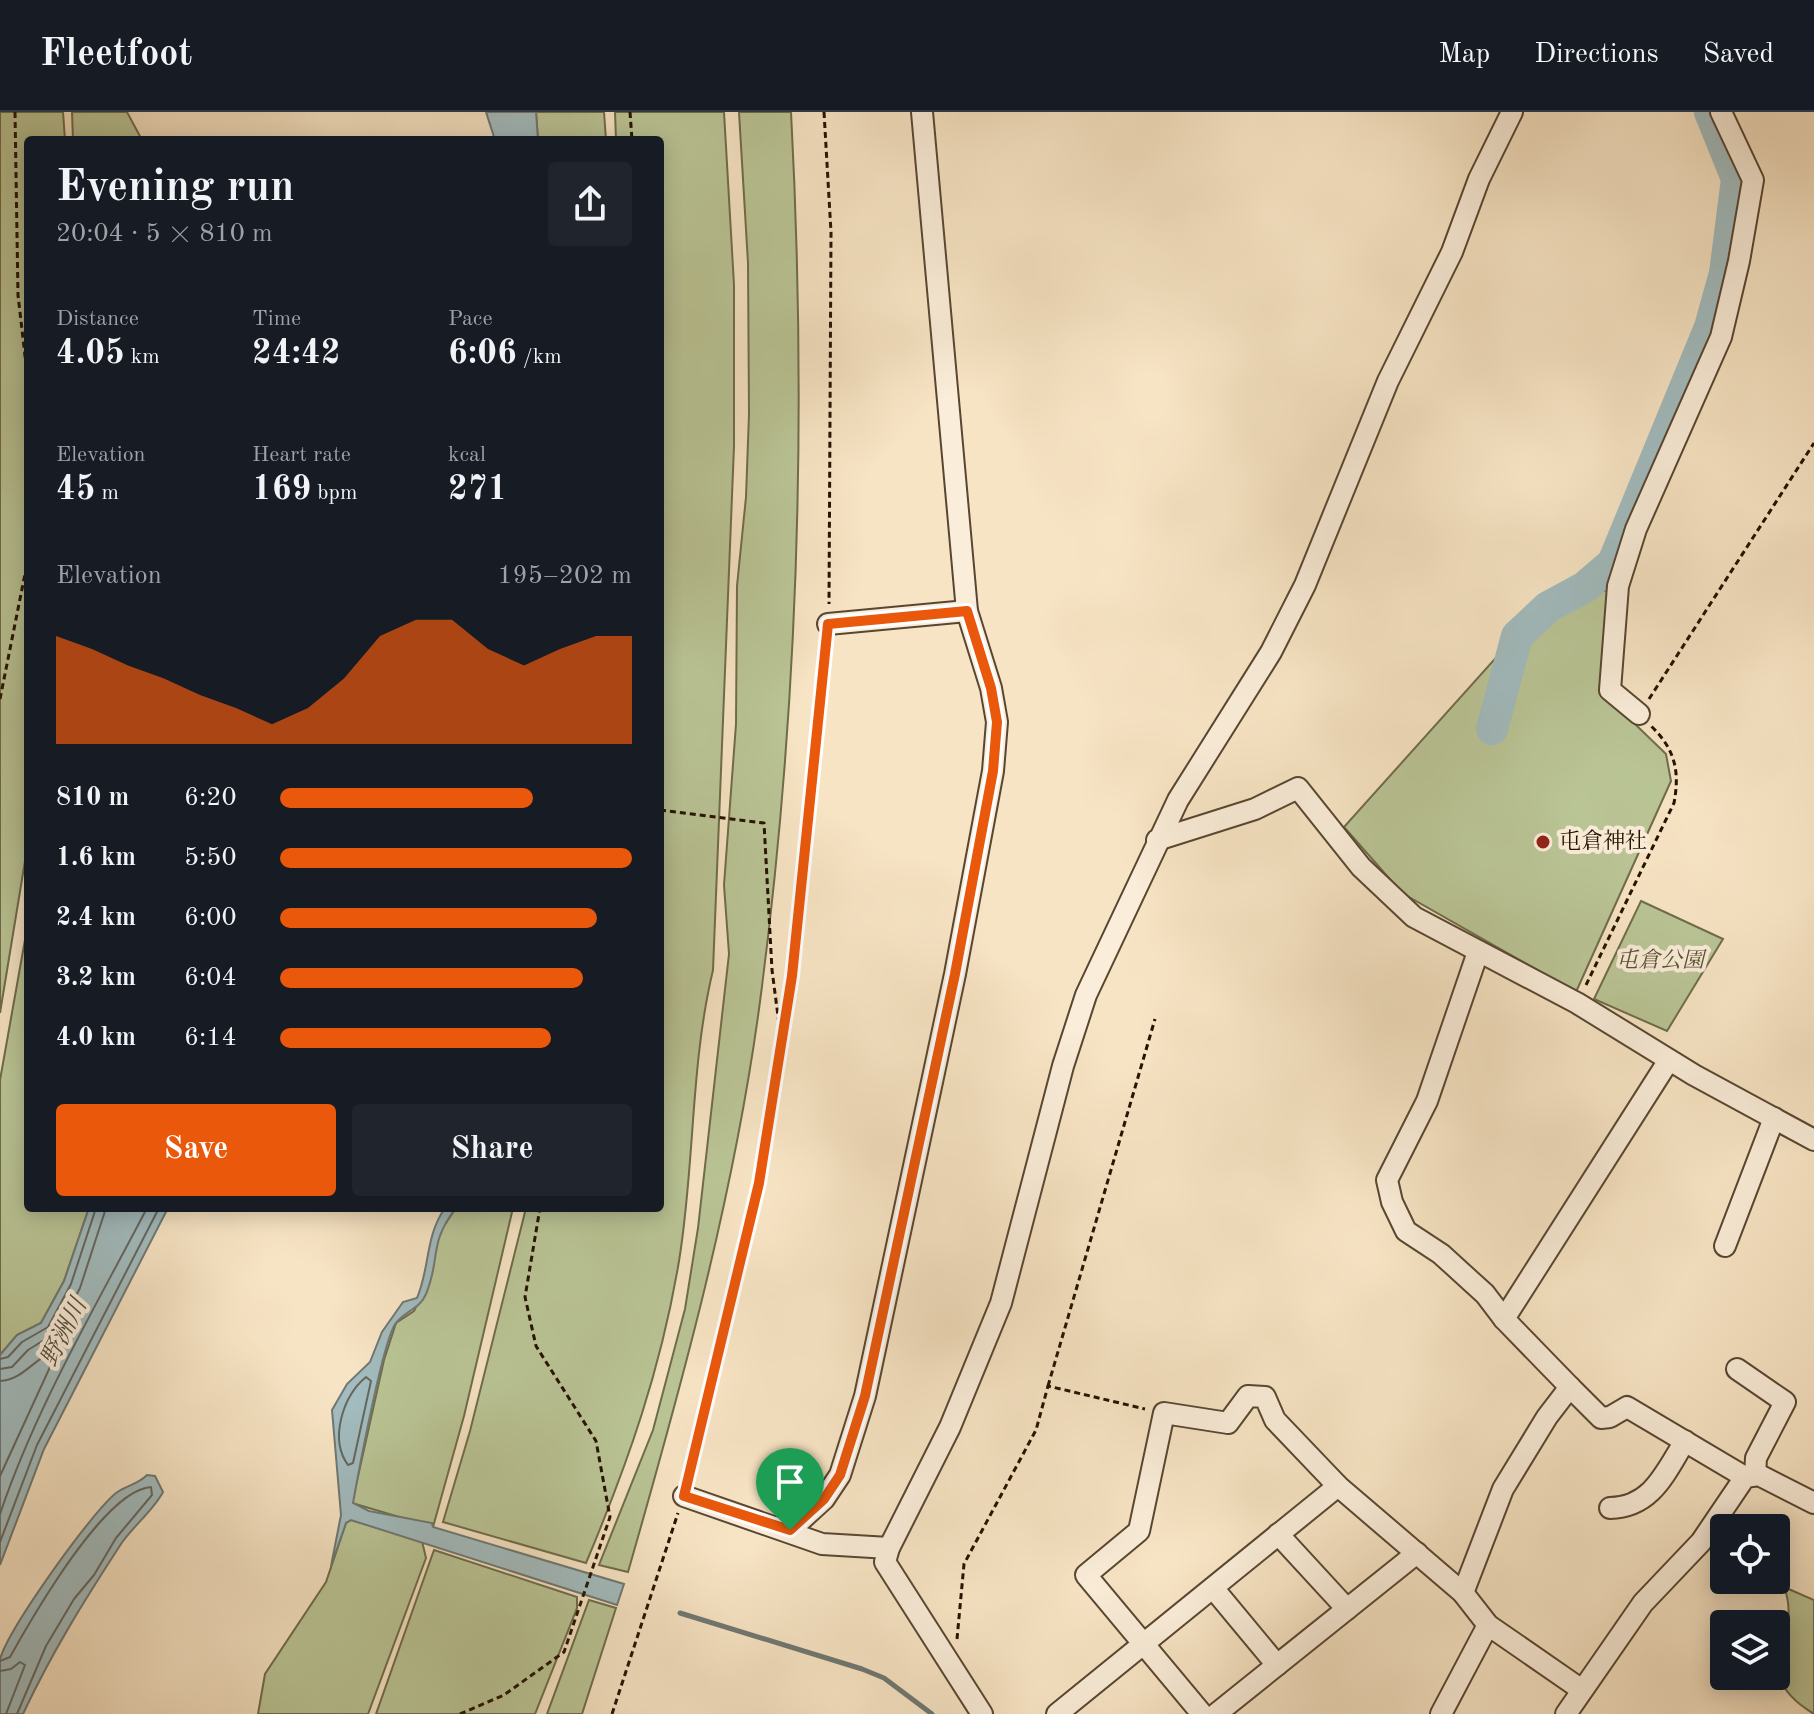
<!DOCTYPE html>
<html lang="en">
<head>
<meta charset="utf-8">
<style>
  :root { --surface:#171b24; --page:#20242c; --text:#f1f3f6; --muted:#9ea1a6; --line:#363941; --accent:#ea580c }
  body { margin:0; font-family:"Old Standard TT","Noto Serif JP",serif; background:var(--page); color:var(--text); height:100vh; display:flex; flex-direction:column; font-size:30px; white-space:nowrap }
  * { box-sizing:border-box; margin:0 }
  p { font-size:26px; color:var(--muted) }
  .icon { flex:none; width:44px; height:44px; fill:none; stroke:currentColor; stroke-width:2; stroke-linecap:round; stroke-linejoin:round }
  .map { position:relative; flex:1; overflow:hidden }
  .details { position:absolute; left:24px; top:24px; width:640px; height:1076px; display:flex; flex-direction:column; background:var(--surface); border-radius:8px; box-shadow:0 4px 20px #0003 }
  .details>* { flex:none }
  .buttons { position:absolute; left:1710px; top:1402px; display:grid; gap:16px }
  .buttons a { display:grid; place-items:center; width:80px; height:80px; border-radius:8px; background:var(--surface); box-shadow:0 4px 20px #0003; font-size:40px }
  .pin { position:absolute; display:grid; place-items:center; width:68px; height:68px; color:#fff; margin:-82px -34px; border-radius:50% 50% 50% 0; rotate:-45deg; box-shadow:0 0 8px #0007 }
  .pin .icon { rotate:45deg }
  .round { display:grid; place-items:center; flex:none; width:84px; height:84px; border-radius:8px; background:var(--page) }
  .head { display:flex; align-items:center; justify-content:space-between; height:136px; padding:0 32px }
  h1 { font-size:44px; font-weight:800; line-height:60px }
  .figures { display:grid; grid-template-columns:repeat(3,1fr); gap:12px; height:136px; padding:8px 32px }
  .figures div { display:grid; align-content:center }
  .figures b { font-size:34px; font-weight:800 }
  .figures small { font-size:22px; font-weight:400 }
  .figures p { font-size:22px }
  .chart { height:224px; padding:16px 32px }
  .chart p { display:flex; justify-content:space-between }
  .chart svg { width:100%; height:144px; margin-top:8px; fill:var(--accent); opacity:.7 }
  .cta { display:flex; gap:16px; margin-top:auto; padding:16px 32px }
  .cta a { flex:1; height:92px; border-radius:8px; background:var(--accent); color:#fff; font-size:32px; font-weight:800; line-height:92px; text-align:center }
  .cta a+a { background:var(--page); color:var(--text) }
  ul { padding:0 32px; list-style:none; font-size:26px }
  li { display:grid; grid-template-columns:128px 96px 1fr; align-items:center; height:60px }
  li i { height:20px; border-radius:10px; background:var(--accent) }
  header { display:flex; align-items:center; gap:48px; box-sizing:border-box; height:112px; padding:0 40px; background:var(--surface); border-bottom:2px solid var(--line) }
  header strong { font-size:38px }
  nav { display:flex; gap:44px; margin-inline-start:auto; font-size:28px }
  .map>svg:first-child { display:block }
  .green { fill:#bac596; stroke:#6f6c4b; stroke-width:2 }
  .water { fill:#a2bcbf; stroke:#707873; stroke-width:2 }
  .lines { fill:none; stroke-linecap:round; stroke-linejoin:round }
  .shore { stroke:#636760; stroke-width:2 }
  .stream { stroke:#707873; stroke-width:5 }
  .river { stroke:#a2bcbf; stroke-width:32 }
  .minor-casing { stroke:#594631; stroke-width:24 }
  .path { stroke:#241200; stroke-width:3; stroke-dasharray:6 4; stroke-linecap:butt }
  .minor { stroke:#faedd9; stroke-width:20 }
  .route-casing { stroke:#fff; stroke-width:16 }
  .route { stroke:#ea580c; stroke-width:10 }
  .poi-dot { fill:#8f2418; stroke:#faedd9; stroke-width:3 }
  .labels { text-anchor:middle; dominant-baseline:central; stroke-width:8; stroke-linejoin:round; paint-order:stroke }
  .poi-label { font-size:22px; fill:#241200; stroke:#faedd9; text-anchor:start }
  .park-label { font-size:22px; font-style:italic; fill:#585134; stroke:#faedd9 }
  .water-label { font-size:24px; font-style:italic; fill:#504e43; stroke:#faedd9 }
</style>
</head>
<body>
<header>
<strong>Fleetfoot</strong>
<nav><a>Map</a><a>Directions</a><a>Saved</a></nav>
</header>
<div class="map">
<svg width="1814" height="1602" viewBox="0 0 1814 1602">
  <rect width="100%" height="100%" fill="#f7e4c4"/>
  <filter id="stains"><feTurbulence type="fractalNoise" baseFrequency=".0025" numOctaves="4"/><feColorMatrix values="0 0 0 0 .2 0 0 0 0 .09 0 0 0 0 .02 0 0 0 .5 -.17"/></filter>
  <radialGradient id="worn" r=".72"><stop offset=".6" stop-color="#630" stop-opacity="0"/><stop offset="1" stop-color="#630" stop-opacity=".3"/></radialGradient>
  <!-- green -->
  <g class="green">
    <polygon points="0,0 63,0 65,28 28,28 28,731 0,901"/>
    <polygon points="72,0 127,0 142,28 73,28"/>
    <polygon points="536,0 604,0 606,28 538,28"/>
    <path d="M615,0H724L734,173V334L713,858C690,954 695,1052 679,1149C661,1257 628,1351 586,1451L443,1410L470,1319L526,1096H660V28H616Z"/>
    <path d="M739,0H791C807,300 799,599 759,897C733,1088 681,1275 628,1460L599,1453L653,1318L685,1197L698,1116L729,842L724,773L736,612L737,474L746,385L749,302L748,151Z"/>
    <polygon points="1564,470 1615,481 1604,582 1666,642 1671,669 1576,880 1402,781 1344,715"/>
    <polygon points="1641,789 1723,827 1667,919 1594,887"/>
    <polygon points="28,811 28,1096 89,1096 64,1169 41,1211 17,1223 0,1243 0,968"/>
    <polygon points="456,1096 513,1096 464,1304 433,1415 352,1391 384,1248 396,1211 414,1199 432,1162 437,1124"/>
    <polygon points="351,1408 422,1429 426,1446 368,1602 258,1602 265,1562 326,1470 346,1411"/>
    <polygon points="434,1438 577,1485 577,1496 535,1602 376,1602"/>
    <path d="M1784,1475L1814,1488V1602C1743,1559 1805,1529 1784,1475Z"/>
    <polygon points="589,1488 616,1496 582,1602 547,1602"/>
  </g>
  <!-- water -->
  <g class="water">
    <polygon points="486,0 536,0 538,28 495,28"/>
    <polygon points="89,1096 168,1096 44,1337 0,1453 0,1243 17,1223 41,1211 64,1169"/>
    <path d="M445,1096H456C428,1132 441,1146 426,1182C420,1197 405,1199 396,1211C383,1227 358,1363 353,1391L369,1399L432,1411L433,1415L624,1472L617,1493L351,1408L346,1411L331,1454L341,1403L332,1298L347,1272L370,1250L382,1220L403,1190L417,1186C430,1156 425,1124 445,1096Z"/>
    <path d="M147,1363L155,1364L163,1380C153,1399 133,1414 121,1432C84,1489 52,1540 23,1602H0C0,1585 0,1563 0,1547C9,1516 91,1401 116,1381C127,1373 137,1373 147,1363Z"/>
  </g>
  <g class="lines">
    <!-- shore -->
    <g class="shore">
      <polyline points="0,1247 8,1245 22,1230 48,1215 71,1172 96,1096"/>
      <polyline points="0,1257 12,1255 28,1238 57,1220 80,1176 106,1096"/>
      <path d="M366,1265L371,1269L353,1351L348,1353C329,1327 343,1284 366,1265Z"/>
      <path d="M0,1269C22,1268 32,1249 52,1240L56,1242L0,1364"/>
      <path d="M0,1402C36,1295 95,1196 147,1096"/>
      <polyline points="0,1430 37,1333 159,1096"/>
      <path d="M0,1549L10,1545C33,1504 105,1378 151,1375L152,1383L116,1426L94,1463L74,1487L46,1534L17,1602"/>
      <polyline points="0,1559 11,1557 20,1550 25,1553 6,1602"/>
    </g>
    <!-- stream -->
    <polyline class="stream" points="680,1501 862,1557 884,1566 932,1602"/>
    <!-- river -->
    <polyline class="river" points="1492,617 1517,524 1548,495 1585,475 1613,451 1710,215 1725,161 1737,67 1710,0"/>
    <defs>
      <g id="minor">
        <polyline points="828,512 967,499"/>
        <polyline points="1639,602 1610,578 1618,474 1636,417 1721,225 1739,149 1753,68 1721,0"/>
        <polyline points="1157,728 1255,697 1298,676 1361,755 1414,805 1577,891 1694,963 1814,1028"/>
        <polyline points="1725,1134 1774,1006"/>
        <polyline points="1504,1207 1669,948"/>
        <polyline points="1737,1257 1785,1290 1756,1346 1755,1363"/>
        <polyline points="1570,1275 1601,1306 1610,1305 1627,1295 1745,1365"/>
        <polyline points="684,1384 822,1432 889,1436"/>
        <path d="M1610,1396C1652,1395 1665,1361 1685,1329"/>
        <polyline points="790,1418 824,1387 840,1363 865,1284 955,862 993,659 997,610 991,576 967,499 922,0"/>
        <polyline points="1278,1422 1347,1497"/>
        <polyline points="1213,1476 1277,1553"/>
        <polyline points="1463,1481 1503,1377 1547,1305 1570,1275 1504,1207 1485,1182 1441,1142 1406,1119 1392,1090 1387,1068 1427,989 1478,840"/>
        <polyline points="982,1602 885,1450 889,1436 950,1315 1001,1191 1063,954 1086,883 1178,688 1271,540 1305,473 1388,269 1452,140 1479,67 1512,0"/>
        <polyline points="1057,1602 1338,1374"/>
        <polyline points="1202,1602 1086,1463 1139,1419 1164,1301 1228,1311 1248,1284 1265,1285 1275,1308 1338,1374 1463,1481 1488,1513 1582,1578"/>
        <polyline points="1216,1602 1417,1441"/>
        <polyline points="1441,1602 1488,1513"/>
        <polyline points="1566,1602 1643,1491 1701,1430 1745,1365 1759,1363 1814,1391"/>
      </g>
    </defs>
    <!-- minor casing -->
    <use href="#minor" class="minor-casing"/>
    <!-- path -->
    <g class="path">
      <polyline points="15,0 18,183 28,270"/>
      <polyline points="630,0 632,28"/>
      <polyline points="824,0 831,120 829,492"/>
      <polyline points="0,587 28,447"/>
      <polyline points="1649,587 1814,331"/>
      <polyline points="660,698 764,711 772,858 781,927"/>
      <path d="M1586,873L1674,691C1680,659 1675,637 1651,614"/>
      <polyline points="1048,1274 1155,907"/>
      <polyline points="688,1367 759,1071 792,864 827,531"/>
      <polyline points="957,1527 964,1452 1036,1318 1048,1274 1145,1297"/>
      <polyline points="460,1602 504,1583 564,1540 610,1405 596,1329 536,1234 525,1185 540,1096"/>
      <polyline points="612,1602 678,1401"/>
    </g>
    <!-- minor -->
    <use href="#minor" class="minor"/>
  </g>
  <g class="lines">
    <defs>
      <polygon id="route" points="967,499 991,576 997,610 993,659 955,862 865,1284 840,1363 824,1387 790,1418 684,1384 759,1071 792,864 828,512"/>
    </defs>
    <!-- route casing -->
    <use href="#route" class="route-casing"/>
    <!-- route -->
    <use href="#route" class="route"/>
  </g>
  <!-- markers -->
  <circle class="poi-dot" cx="1543" cy="730" r="8"/>
  <g class="labels">
    <!-- poi labels -->
    <g class="poi-label">
      <text x="1559" y="730">屯倉神社</text>
    </g>
    <!-- park labels -->
    <g class="park-label">
      <text x="1660" y="849">屯倉公園</text>
    </g>
    <!-- water labels -->
    <g class="water-label">
      <text transform="translate(65 1221) rotate(-63)">野洲川</text>
    </g>
  </g>
  <rect width="100%" height="100%" filter="url(#stains)"/>
  <rect width="100%" height="100%" fill="url(#worn)"/>
</svg>
<div class="buttons">
<a><svg class="icon" aria-label="locate" viewBox="0 0 24 24"><circle cx="12" cy="12" r="6"/><path d="M12 2v4M12 18v4M2 12h4M18 12h4"/></svg></a>
<a><svg class="icon" aria-label="layers" viewBox="0 0 24 24"><path d="M12 4l9 5-9 5-9-5zM3 14l9 5 9-5"/></svg></a>
</div>
<div class="pin" style="left:790px;top:1418px;background:#1e9e55"><svg class="icon" aria-label="arrive" viewBox="0 0 24 24"><path d="M6 21V4h12l-3 4 3 4H6"/></svg></div>
<section class="details">
<div class="head"><div><h1>Evening run</h1><p>20:04 · 5 × 810 m</p></div><a class="round"><svg class="icon" aria-label="share" viewBox="0 0 24 24"><path d="M12 15V3M7 8l5-5 5 5M5 13v7h14v-7"/></svg></a></div>
<div class="figures">
<div><p>Distance</p><b>4.05<small> km</small></b></div>
<div><p>Time</p><b>24:42</b></div>
<div><p>Pace</p><b>6:06<small> /km</small></b></div>
</div>
<div class="figures">
<div><p>Elevation</p><b>45<small> m</small></b></div>
<div><p>Heart rate</p><b>169<small> bpm</small></b></div>
<div><p>kcal</p><b>271</b></div>
</div>
<div class="chart"><p><span>Elevation</span>195–202 m</p>
<svg viewBox="0 0 160 44" preserveAspectRatio="none"><path d="M0 44V11L10 15L20 20L30 24L40 29L50 33L60 38L70 33L80 24L90 11L100 6L110 6L120 15L130 20L140 15L150 11L160 11V44z"/></svg>
</div>
<ul>
<li><b>810 m</b>6:20<i style="width:72%"></i></li>
<li><b>1.6 km</b>5:50<i style="width:100%"></i></li>
<li><b>2.4 km</b>6:00<i style="width:90%"></i></li>
<li><b>3.2 km</b>6:04<i style="width:86%"></i></li>
<li><b>4.0 km</b>6:14<i style="width:77%"></i></li>
</ul>
<div class="cta"><a>Save</a><a>Share</a></div>
</section>
</div>
</body>
</html>
